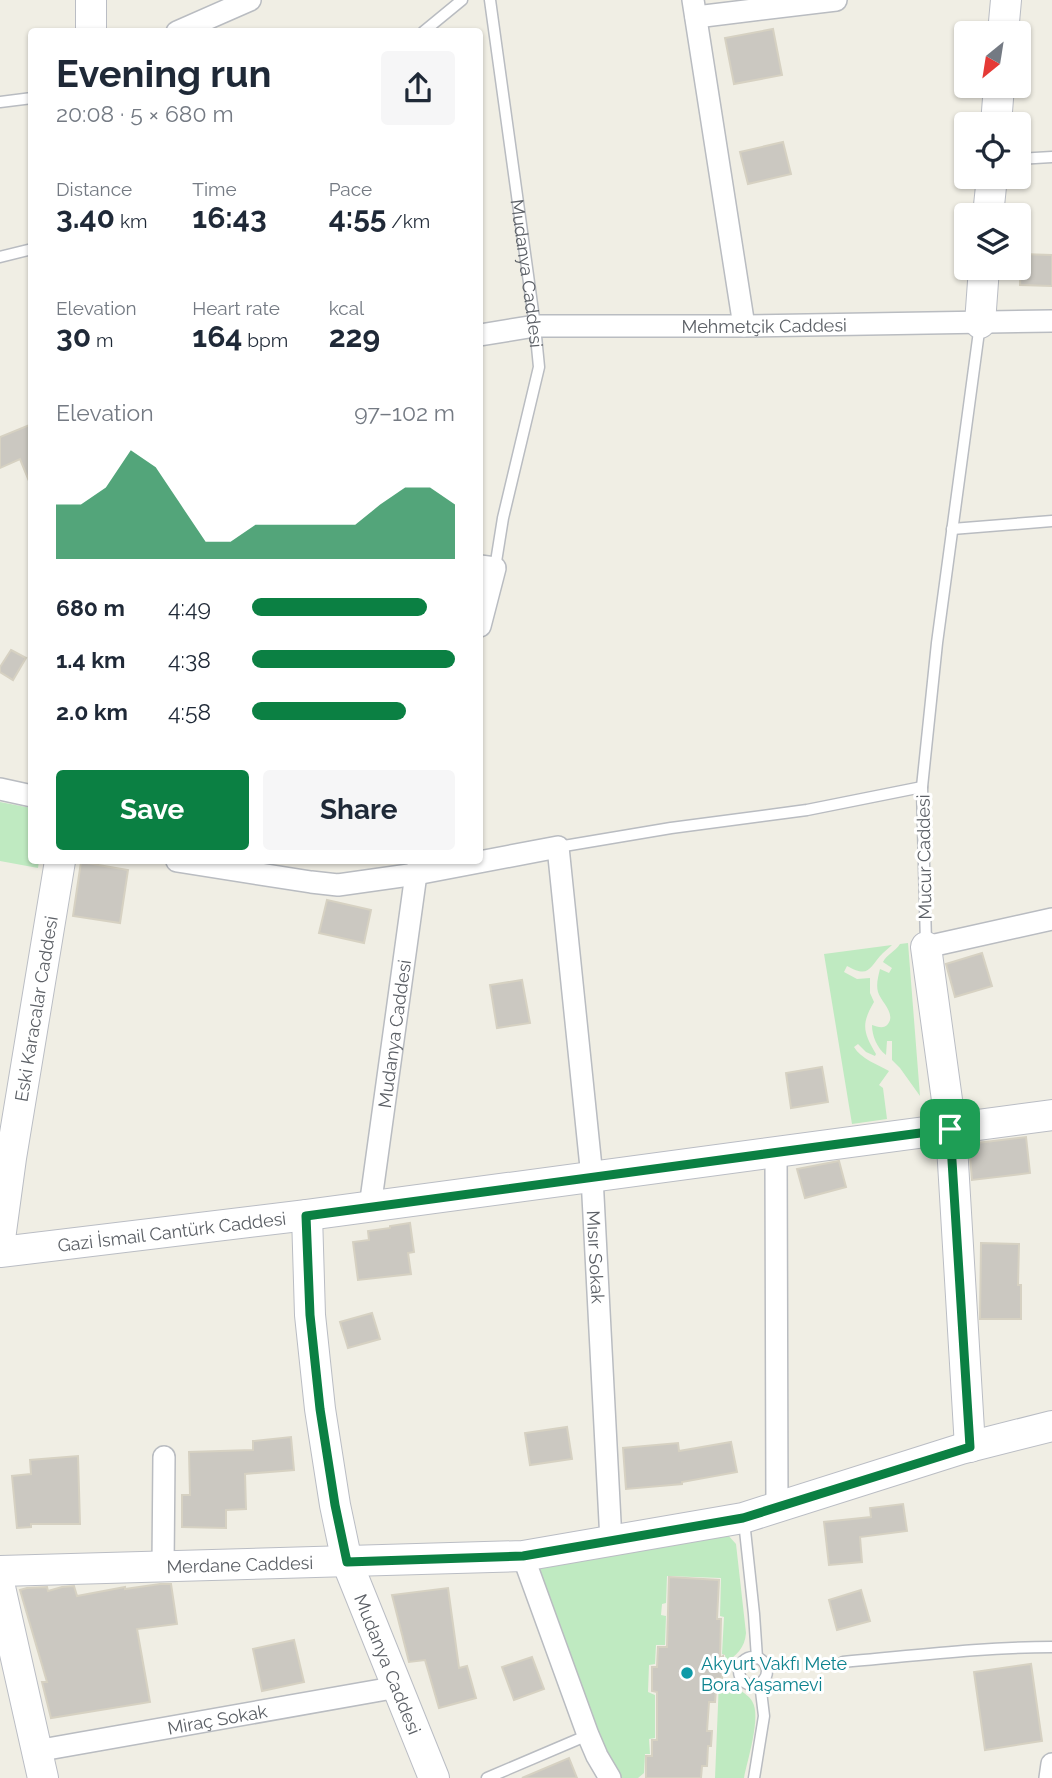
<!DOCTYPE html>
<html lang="en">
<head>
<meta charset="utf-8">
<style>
  :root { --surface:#fff; --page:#f6f6f7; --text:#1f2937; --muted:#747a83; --accent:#0b8043 }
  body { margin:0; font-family:Raleway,sans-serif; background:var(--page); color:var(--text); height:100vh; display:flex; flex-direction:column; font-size:26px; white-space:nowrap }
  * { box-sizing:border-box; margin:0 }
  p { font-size:23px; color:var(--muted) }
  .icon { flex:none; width:38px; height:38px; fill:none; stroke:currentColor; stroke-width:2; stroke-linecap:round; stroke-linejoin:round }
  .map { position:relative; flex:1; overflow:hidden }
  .panel { position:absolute; left:28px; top:28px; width:455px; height:836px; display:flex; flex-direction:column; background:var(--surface); border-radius:7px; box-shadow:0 2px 5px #0004 }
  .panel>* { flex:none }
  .needle { width:46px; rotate:210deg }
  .tools { position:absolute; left:954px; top:21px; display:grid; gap:14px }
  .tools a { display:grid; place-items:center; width:77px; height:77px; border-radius:7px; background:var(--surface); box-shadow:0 2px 5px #0004; font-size:35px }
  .pin { position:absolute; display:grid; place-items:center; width:60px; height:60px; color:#fff; margin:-30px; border-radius:14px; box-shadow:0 4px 10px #0006 }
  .round { display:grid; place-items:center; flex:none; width:74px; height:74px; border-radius:7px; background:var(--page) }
  .headline { display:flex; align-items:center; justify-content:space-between; height:119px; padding:0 28px }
  h1 { font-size:38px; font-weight:700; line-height:52px }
  .metrics { display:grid; grid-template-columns:repeat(3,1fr); gap:10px; height:119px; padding:7px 28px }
  .metrics div { display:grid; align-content:center }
  .metrics b { font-size:30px; font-weight:700 }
  .metrics small { font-size:19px; font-weight:400 }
  .metrics p { font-size:19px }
  .chart { height:196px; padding:14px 28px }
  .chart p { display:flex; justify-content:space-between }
  .chart svg { width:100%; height:126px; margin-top:7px; fill:var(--accent); opacity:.7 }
  .primary-button { display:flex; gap:14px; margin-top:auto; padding:14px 28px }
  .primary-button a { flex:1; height:80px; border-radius:7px; background:var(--accent); color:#fff; font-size:28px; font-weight:700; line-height:80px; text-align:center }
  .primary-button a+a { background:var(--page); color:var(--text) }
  ul { padding:0 28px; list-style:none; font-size:23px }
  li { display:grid; grid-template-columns:112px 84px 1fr; align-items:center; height:52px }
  li i { height:18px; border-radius:9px; background:var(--accent) }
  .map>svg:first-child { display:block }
  .green { fill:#bfeac1 }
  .building { fill:#cbc8c1; stroke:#d6d1c2; stroke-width:2 }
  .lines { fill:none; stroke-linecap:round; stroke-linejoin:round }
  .lane-casing { stroke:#b9bcc1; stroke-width:13 }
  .street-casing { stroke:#b9bcc1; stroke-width:24 }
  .secondary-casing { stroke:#babdc4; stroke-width:32 }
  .lane { stroke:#fff; stroke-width:10 }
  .street { stroke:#fff; stroke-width:21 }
  .secondary { stroke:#fff; stroke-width:30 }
  .route-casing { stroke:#fff; stroke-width:14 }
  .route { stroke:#0b8043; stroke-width:9 }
  .culture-dot { fill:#0f9aa8; stroke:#fff; stroke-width:2.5 }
  .labels { text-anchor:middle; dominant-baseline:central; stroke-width:6; stroke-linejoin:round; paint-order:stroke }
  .street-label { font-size:18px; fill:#5c6066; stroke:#fff }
  .culture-label { font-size:18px; fill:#0d838f; stroke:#fff; text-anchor:start }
</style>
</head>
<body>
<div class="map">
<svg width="1052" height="1778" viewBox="0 0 1052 1778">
  <rect width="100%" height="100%" fill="#f0eee4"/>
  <!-- green -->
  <g class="green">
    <polygon points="0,802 31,808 32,861 39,861 38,868 0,861"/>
    <path d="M908,943L920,1096L900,1068L892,1060V1041H887L886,1055C877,1048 872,1036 872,1025C878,1027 884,1029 888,1024C896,1013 881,1002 878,992C876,985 878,977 880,969L889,973L892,968L883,962C887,954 895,952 900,944Z"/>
    <path d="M892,945C889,948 886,950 883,953C869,967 870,979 847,966L844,972L857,979L870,978V993L874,1002C861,1024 863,1032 876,1054L875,1056L866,1052L858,1044L854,1047C861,1059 877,1064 889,1071L879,1085L883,1088L887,1119L852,1124L824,954Z"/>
    <path d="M727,1534L736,1544L746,1633C745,1648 736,1655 726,1663L725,1655L722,1654L724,1617L720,1616L721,1578L667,1576L666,1603L662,1604L661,1615L666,1616L665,1645H656L655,1664L649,1665L648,1692L655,1695V1738L649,1739L650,1754H645L644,1773L638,1778H619L608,1760L535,1564Z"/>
    <path d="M719,1681C727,1682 733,1685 740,1690C744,1693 750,1697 752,1701C762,1716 747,1761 744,1778H715Z"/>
  </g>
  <!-- building -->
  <g class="building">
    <polygon points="773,29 782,75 734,84 725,38"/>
    <polygon points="783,142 791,174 748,184 740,152"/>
    <polygon points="1021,254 1052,255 1052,286 1020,285"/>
    <polygon points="32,424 32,485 31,486 20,459 0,468 0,437"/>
    <polygon points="11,650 26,658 13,680 0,672 0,667"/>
    <polygon points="81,862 128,870 120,923 73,916"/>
    <polygon points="327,900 371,910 364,943 319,933"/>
    <polygon points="982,953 992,986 955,997 946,964"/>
    <polygon points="522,980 530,1023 497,1028 490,985"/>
    <polygon points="822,1067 828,1102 791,1108 786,1073"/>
    <polygon points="1026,1137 1030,1173 972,1180 969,1144"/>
    <polygon points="839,1161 846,1187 805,1198 797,1169"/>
    <polygon points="410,1223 414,1252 408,1253 411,1274 358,1280 353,1242 369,1240 368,1231 390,1228 390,1226"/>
    <polygon points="981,1243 1019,1244 1018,1285 1021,1285 1021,1319 980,1319"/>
    <polygon points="372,1313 380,1339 348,1348 340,1322"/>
    <polygon points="567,1427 572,1459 530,1465 525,1433"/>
    <polygon points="291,1437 294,1470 245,1474 246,1509 226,1510 226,1528 182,1527 182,1495 190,1495 189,1452 253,1450 253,1441"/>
    <polygon points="731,1442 737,1472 682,1482 682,1484 626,1489 623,1448 678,1443 679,1451"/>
    <polygon points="78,1456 80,1524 31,1524 31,1527 17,1528 12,1476 31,1474 30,1460"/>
    <polygon points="903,1504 907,1531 860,1537 862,1562 829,1565 824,1522 871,1517 870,1508"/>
    <polygon points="669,1577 719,1580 717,1619 721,1619 720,1658 723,1656 722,1679 717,1678 715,1702 709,1702 707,1731 712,1731 711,1746 708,1746 707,1766 702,1766 701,1778 646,1778 646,1756 652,1756 652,1740 657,1740 657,1692 652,1691 652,1667 657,1667 658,1647 667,1647"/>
    <polygon points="160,1584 171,1584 177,1624 137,1629 150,1702 51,1718 42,1682 47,1682 20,1590 27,1588 47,1587 48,1591 62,1587 74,1586 77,1596 125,1587 125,1589"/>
    <polygon points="448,1588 459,1668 467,1666 476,1698 439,1708 425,1660 409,1662 392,1595"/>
    <polygon points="861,1590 870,1621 837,1630 829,1600"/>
    <polygon points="294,1640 304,1682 262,1691 253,1649"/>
    <polygon points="532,1657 544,1689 514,1700 502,1667"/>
    <polygon points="1031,1664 1042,1741 985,1750 974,1672"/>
    <polygon points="569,1758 577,1778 522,1778"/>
  </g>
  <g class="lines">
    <defs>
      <g id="lane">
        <path id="s1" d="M490,0L535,326L539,367L503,518L495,568"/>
        <polyline points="423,32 462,0"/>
        <polyline points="0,102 32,98"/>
        <polyline points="1018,159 1052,157"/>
        <polyline points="0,257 32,249"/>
        <polyline points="952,529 1052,521"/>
        <polyline points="558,847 671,828 807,810 922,787"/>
        <polyline points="926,944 922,787 937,643 980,324"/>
        <polyline points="744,1521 754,1614 757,1658"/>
        <circle cx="753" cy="1671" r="14"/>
        <path d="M843,1662C912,1656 983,1647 1052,1647"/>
        <polyline points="487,1778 588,1735"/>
        <polyline points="754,1778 764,1716 760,1683"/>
      </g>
      <g id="street">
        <polyline points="693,0 744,326"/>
        <polyline points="696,17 836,0"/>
        <polyline points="177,32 250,0"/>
        <path id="s2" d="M480,335L535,326H744L1052,321"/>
        <polyline points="480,566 495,568 480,626"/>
        <polyline points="0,789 32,796"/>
        <path id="s3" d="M177,861L311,882L338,885L416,874L558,847L592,1177L611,1541"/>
        <polyline points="926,947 1052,919"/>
        <polyline points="776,1152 777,1507"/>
        <path id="s4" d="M370,1207L416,874L419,863"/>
        <polyline points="523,1556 588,1735 597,1756 610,1778"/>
        <polyline points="163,1566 164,1457"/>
        <path id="s5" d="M36,1751L398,1687"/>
        <polyline points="1050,1778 1052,1764"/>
      </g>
      <g id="secondary">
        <polyline points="91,32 91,0"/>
        <polyline points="1003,33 1006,0"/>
        <polyline points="996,124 999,86"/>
        <polyline points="988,215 992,177"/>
        <polyline points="980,323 984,268"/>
        <polyline points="926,947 951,1129 970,1447"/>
        <path id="s6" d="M307,1215L310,1315L320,1409L335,1505L347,1562L434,1778"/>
        <path id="s7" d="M0,1239L11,1158L60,861"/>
        <path id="s8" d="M0,1252L307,1215L1052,1115"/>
        <path id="s9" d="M0,1571L523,1556L743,1518L961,1449L1052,1426"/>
        <polyline points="0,1587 43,1778"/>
      </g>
    </defs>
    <!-- lane casing -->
    <use href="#lane" class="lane-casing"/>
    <!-- street casing -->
    <use href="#street" class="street-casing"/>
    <!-- secondary casing -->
    <use href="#secondary" class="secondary-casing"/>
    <!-- lane -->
    <use href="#lane" class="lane"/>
    <!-- street -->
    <use href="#street" class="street"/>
    <!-- secondary -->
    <use href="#secondary" class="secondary"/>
  </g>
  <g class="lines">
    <defs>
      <polygon id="route" points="950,1129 970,1447 743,1518 523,1556 347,1562 335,1505 320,1409 310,1315 306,1216"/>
    </defs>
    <!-- route casing -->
    <use href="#route" class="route-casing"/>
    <!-- route -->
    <use href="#route" class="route"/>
  </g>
  <!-- markers -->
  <circle class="culture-dot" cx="687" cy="1673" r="7"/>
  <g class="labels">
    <!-- street labels -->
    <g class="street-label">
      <text stroke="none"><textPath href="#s1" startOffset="276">Mudanya Caddesi</textPath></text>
      <text stroke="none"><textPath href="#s2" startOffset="285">Mehmetçik Caddesi</textPath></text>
      <text transform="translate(924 857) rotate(-91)">Mucur Caddesi</text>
      <text stroke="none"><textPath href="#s7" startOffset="233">Eski Karacalar Caddesi</textPath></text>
      <text stroke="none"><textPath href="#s4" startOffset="175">Mudanya Caddesi</textPath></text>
      <text stroke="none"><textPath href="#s8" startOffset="173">Gazi İsmail Cantürk Caddesi</textPath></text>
      <text stroke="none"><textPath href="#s3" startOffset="798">Mısır Sokak</textPath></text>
      <text stroke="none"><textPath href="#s9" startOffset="240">Merdane Caddesi</textPath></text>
      <text stroke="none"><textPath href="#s6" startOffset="460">Mudanya Caddesi</textPath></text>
      <text stroke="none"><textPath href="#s5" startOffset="184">Miraç Sokak</textPath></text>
    </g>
    <!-- culture labels -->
    <g class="culture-label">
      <text x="701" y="1663">Akyurt Vakfı Mete<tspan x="701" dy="21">Bora Yaşamevi</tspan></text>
    </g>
  </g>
</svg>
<div class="tools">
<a><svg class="needle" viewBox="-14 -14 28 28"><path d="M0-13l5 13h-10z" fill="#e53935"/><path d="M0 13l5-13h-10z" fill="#747a83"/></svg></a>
<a><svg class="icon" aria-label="locate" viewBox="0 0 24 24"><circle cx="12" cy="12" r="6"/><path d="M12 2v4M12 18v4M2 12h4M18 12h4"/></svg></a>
<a><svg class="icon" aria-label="layers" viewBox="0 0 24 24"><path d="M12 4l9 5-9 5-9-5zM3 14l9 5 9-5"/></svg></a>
</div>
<div class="pin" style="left:950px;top:1129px;background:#1e9e55"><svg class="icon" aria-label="arrive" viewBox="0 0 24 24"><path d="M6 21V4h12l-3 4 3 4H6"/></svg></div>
<section class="panel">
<div class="headline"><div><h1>Evening run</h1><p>20:08 · 5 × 680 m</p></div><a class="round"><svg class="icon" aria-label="share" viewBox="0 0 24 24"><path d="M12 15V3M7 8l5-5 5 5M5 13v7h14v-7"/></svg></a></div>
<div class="metrics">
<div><p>Distance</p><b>3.40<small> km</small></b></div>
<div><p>Time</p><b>16:43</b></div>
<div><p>Pace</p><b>4:55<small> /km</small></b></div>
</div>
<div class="metrics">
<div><p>Elevation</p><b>30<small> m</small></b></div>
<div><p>Heart rate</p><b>164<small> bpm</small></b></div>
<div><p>kcal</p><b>229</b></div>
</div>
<div class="chart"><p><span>Elevation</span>97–102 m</p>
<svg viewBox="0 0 160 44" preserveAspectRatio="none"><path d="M0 44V25L10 25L20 19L30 6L40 12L50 25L60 38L70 38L80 32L90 32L100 32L110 32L120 32L130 25L140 19L150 19L160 25V44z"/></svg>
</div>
<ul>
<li><b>680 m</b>4:49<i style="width:86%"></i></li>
<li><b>1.4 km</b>4:38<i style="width:100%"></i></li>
<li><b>2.0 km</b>4:58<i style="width:76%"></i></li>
</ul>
<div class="primary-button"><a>Save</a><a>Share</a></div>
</section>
</div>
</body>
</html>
